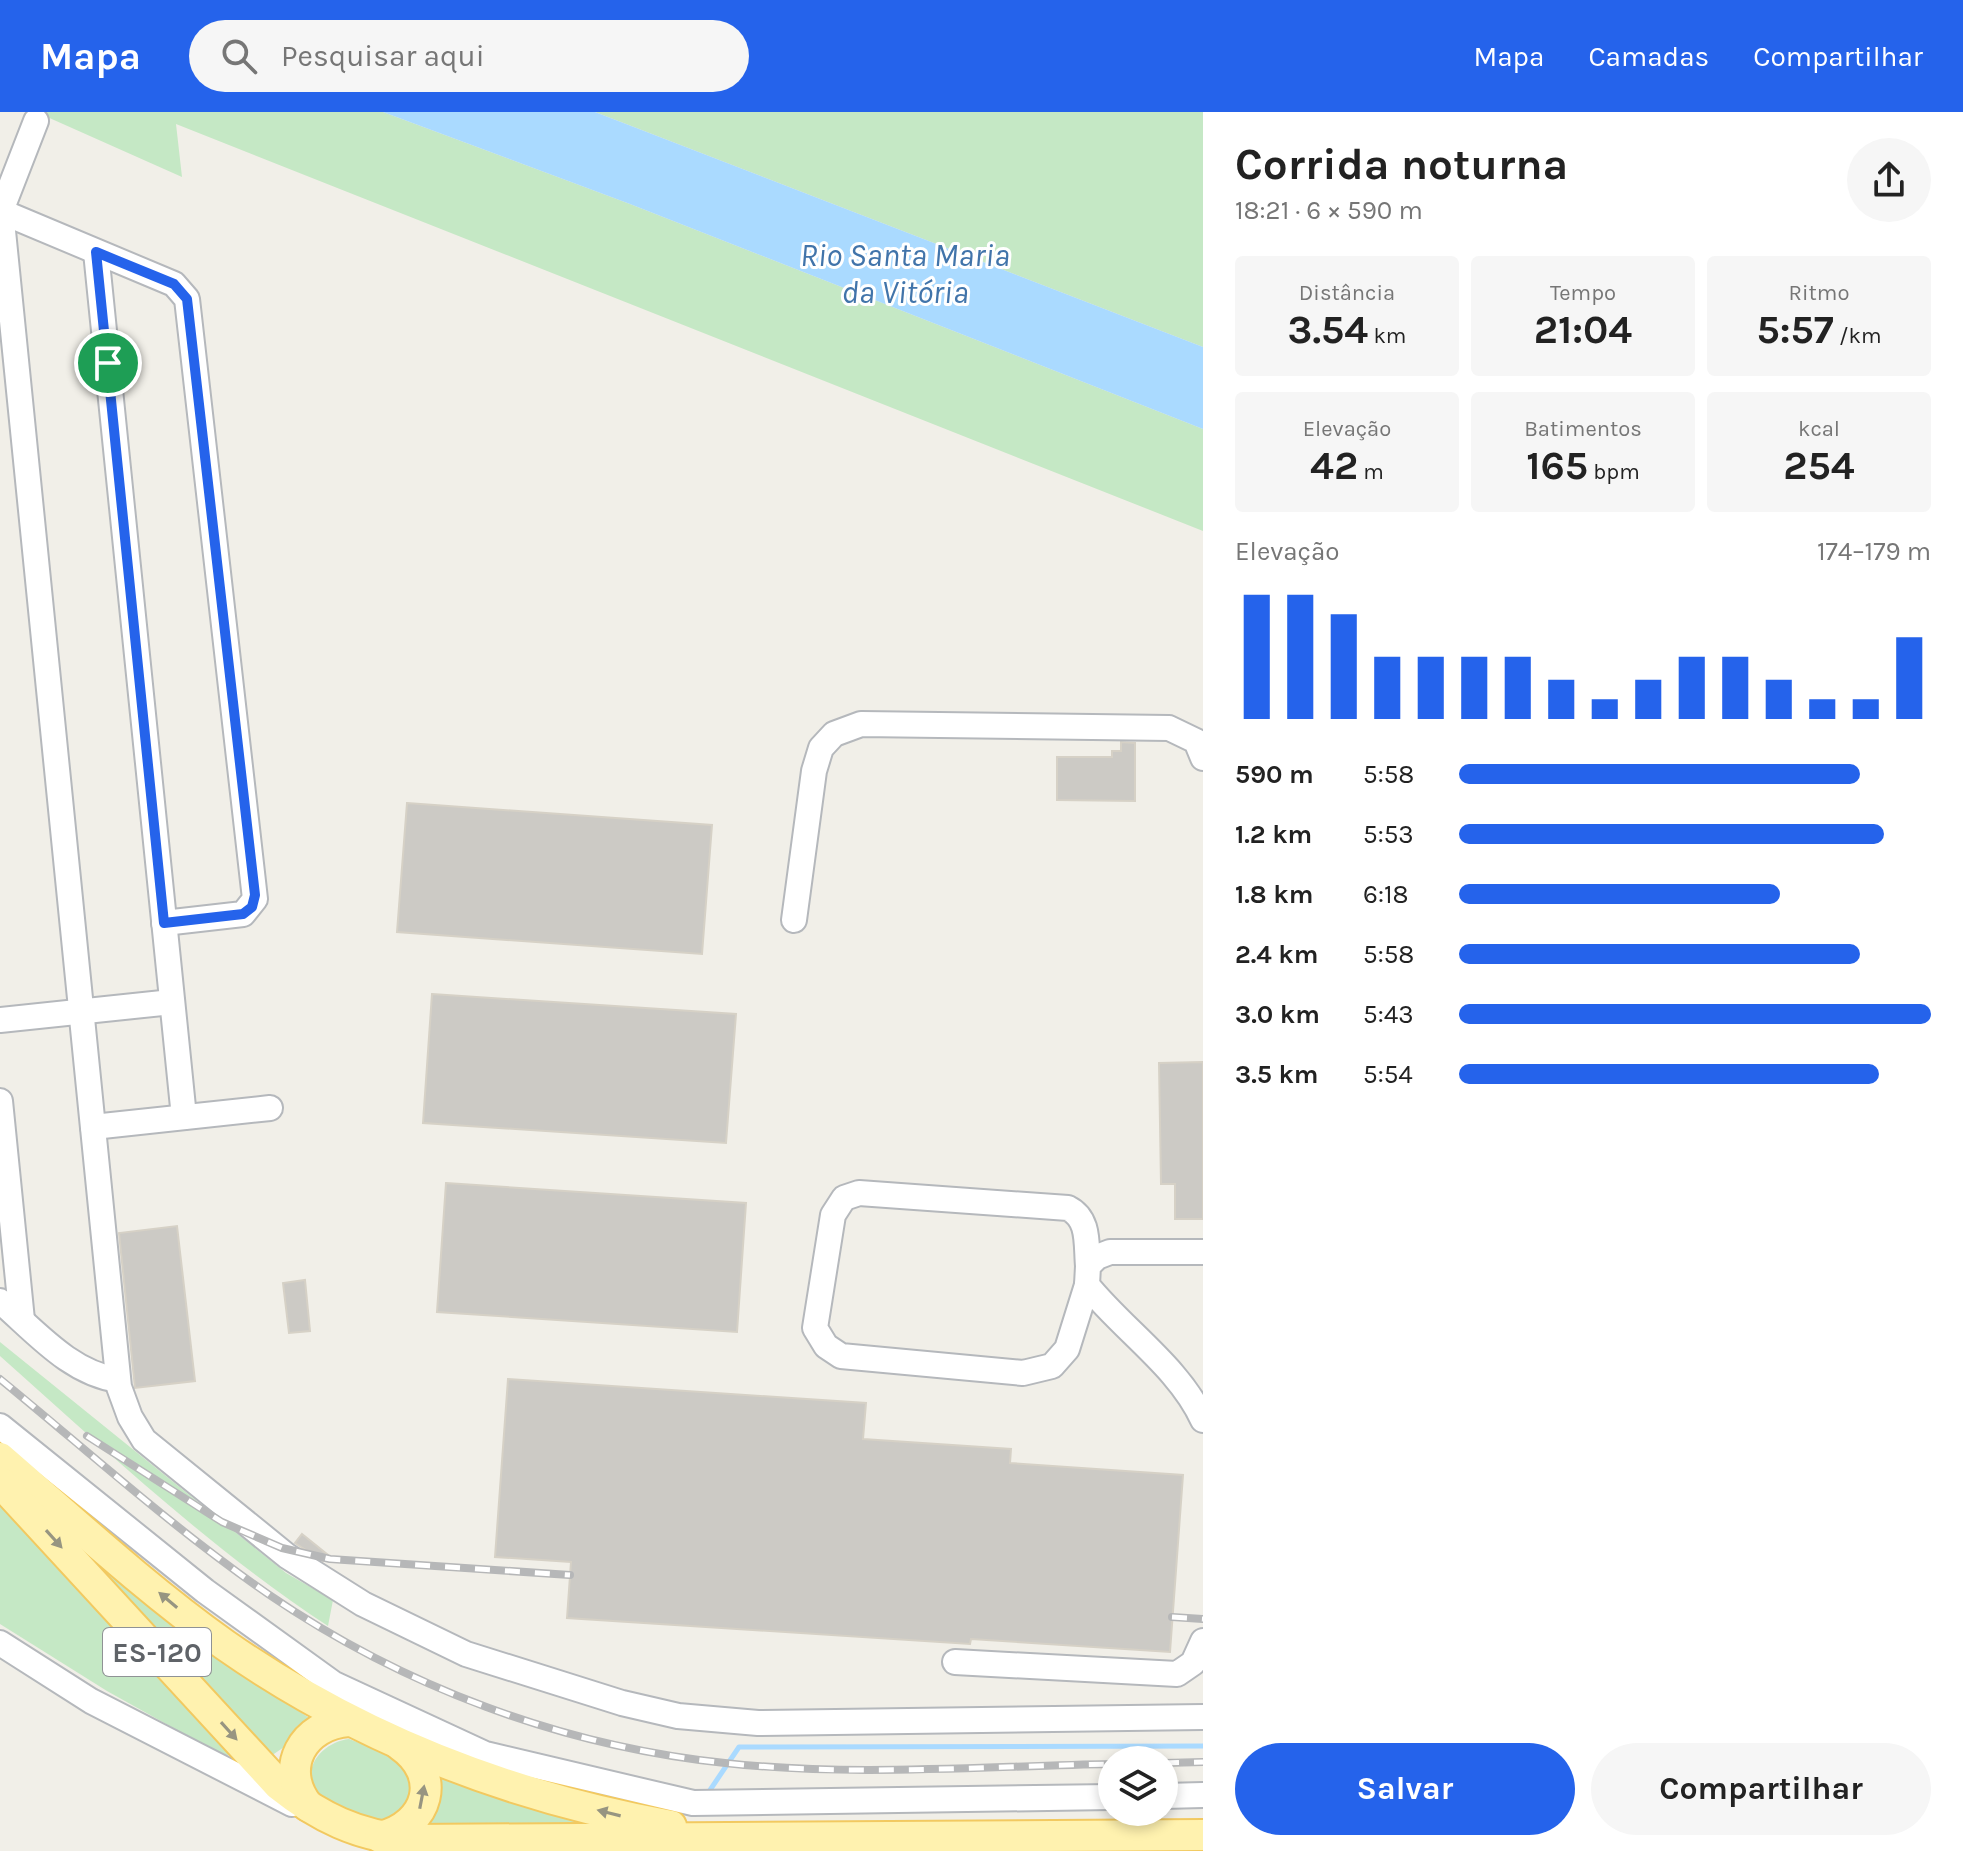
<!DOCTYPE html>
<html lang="pt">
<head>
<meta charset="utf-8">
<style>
  :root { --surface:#fff; --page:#f6f6f6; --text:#222; --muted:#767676; --accent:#2563eb }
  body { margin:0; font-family:Karla,sans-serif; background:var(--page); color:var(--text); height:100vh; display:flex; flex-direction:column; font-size:30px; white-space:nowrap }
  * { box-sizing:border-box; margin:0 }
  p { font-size:26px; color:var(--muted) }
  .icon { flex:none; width:44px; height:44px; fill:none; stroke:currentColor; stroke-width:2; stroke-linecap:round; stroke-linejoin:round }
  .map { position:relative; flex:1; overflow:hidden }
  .drawer { display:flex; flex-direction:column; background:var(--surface); width:760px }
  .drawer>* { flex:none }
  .fabs { position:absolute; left:1098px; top:1634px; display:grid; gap:16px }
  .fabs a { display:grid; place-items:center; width:80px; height:80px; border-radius:50%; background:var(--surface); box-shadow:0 4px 12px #0003; font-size:40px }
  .pin { position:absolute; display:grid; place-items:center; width:68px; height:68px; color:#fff; margin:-34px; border:4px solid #fff; border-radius:50%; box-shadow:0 2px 8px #0007 }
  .round { display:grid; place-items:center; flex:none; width:84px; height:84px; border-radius:42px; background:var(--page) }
  .headline { display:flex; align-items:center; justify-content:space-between; height:136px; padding:0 32px }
  h1 { font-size:44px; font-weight:700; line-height:60px }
  .metrics { display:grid; grid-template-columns:repeat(3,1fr); gap:12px; height:136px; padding:8px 32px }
  .metrics div { display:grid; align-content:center; border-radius:8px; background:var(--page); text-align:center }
  .metrics b { font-size:40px; font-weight:700 }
  .metrics small { font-size:22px; font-weight:400 }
  .metrics p { font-size:22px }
  .chart { height:224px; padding:16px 32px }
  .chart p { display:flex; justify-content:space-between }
  .chart svg { width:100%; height:144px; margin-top:8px; stroke:var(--accent); stroke-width:6 }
  .cta { display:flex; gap:16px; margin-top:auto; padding:16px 32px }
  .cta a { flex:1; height:92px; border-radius:48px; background:var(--accent); color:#fff; font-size:32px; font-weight:700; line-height:92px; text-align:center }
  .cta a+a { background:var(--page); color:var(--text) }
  ul { padding:0 32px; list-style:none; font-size:26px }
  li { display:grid; grid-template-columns:128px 96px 1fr; align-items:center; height:60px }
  li i { height:20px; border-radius:10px; background:var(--accent) }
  header { display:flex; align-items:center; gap:48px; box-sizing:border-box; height:112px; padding:0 40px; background:var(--accent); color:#fff }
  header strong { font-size:38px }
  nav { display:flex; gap:44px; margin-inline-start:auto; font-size:28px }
  .search { width:560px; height:72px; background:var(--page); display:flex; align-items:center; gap:20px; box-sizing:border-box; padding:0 28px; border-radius:44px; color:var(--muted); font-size:30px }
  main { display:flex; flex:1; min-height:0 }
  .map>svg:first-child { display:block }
  .green { fill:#c5e8c5 }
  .water { fill:#aadaff }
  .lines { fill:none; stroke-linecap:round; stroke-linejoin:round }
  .stream { stroke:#aadaff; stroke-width:5 }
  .building { fill:#cccac5; stroke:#d6d1c6; stroke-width:2 }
  .minor-casing { stroke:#b5b8bc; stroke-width:28 }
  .major-casing { stroke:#f2c960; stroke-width:34 }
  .minor { stroke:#fff; stroke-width:24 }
  .major { stroke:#fff2af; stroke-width:30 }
  .rail-casing { stroke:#b6b7b8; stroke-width:8 }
  .rail { stroke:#fff; stroke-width:5; stroke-dasharray:15; stroke-linecap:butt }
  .oneway { fill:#979581 }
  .route-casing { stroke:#fff; stroke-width:16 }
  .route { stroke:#2563eb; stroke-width:10 }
  .labels { text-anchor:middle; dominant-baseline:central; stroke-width:6; stroke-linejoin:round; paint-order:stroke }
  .shield { fill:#fff; stroke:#8f9295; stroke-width:2 }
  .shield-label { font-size:28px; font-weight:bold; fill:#5f6368 }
  .water-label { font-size:32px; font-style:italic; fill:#4174aa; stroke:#fff }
</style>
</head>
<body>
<header>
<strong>Mapa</strong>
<div class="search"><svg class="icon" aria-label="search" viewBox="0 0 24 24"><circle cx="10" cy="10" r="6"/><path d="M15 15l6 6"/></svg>Pesquisar aqui</div>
<nav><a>Mapa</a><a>Camadas</a><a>Compartilhar</a></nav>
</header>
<main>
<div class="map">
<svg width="1203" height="1739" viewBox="0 0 1203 1739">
  <rect width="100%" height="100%" fill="#f1efe8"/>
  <!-- green -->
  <g class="green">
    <polygon points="36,0 383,0 630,92 1203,317 1203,419 176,12 182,65"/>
    <polygon points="595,0 1203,0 1203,235"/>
    <path d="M0,1230L286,1461L333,1488L328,1514C209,1436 106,1338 0,1244Z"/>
    <polygon points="0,1390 234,1644 220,1642 107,1579 0,1512"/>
    <polygon points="45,1396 244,1561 312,1608 290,1631 265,1648"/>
    <path d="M349,1627C368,1634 389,1642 403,1657C422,1677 403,1713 377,1708C358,1704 333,1699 320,1684C297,1659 322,1630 349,1627Z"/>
    <polygon points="434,1656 601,1713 424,1717"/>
  </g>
  <!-- water -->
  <polygon class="water" points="383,0 595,0 1203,235 1203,317 630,92"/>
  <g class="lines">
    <!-- stream -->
    <polyline class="stream" points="706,1684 739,1635 1203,1634"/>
  </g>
  <!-- building -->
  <g class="building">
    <polygon points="1121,630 1135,631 1135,689 1057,688 1057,645 1112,645 1112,639 1121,639"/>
    <polygon points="407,691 712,713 702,842 397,820"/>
    <polygon points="432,882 736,902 726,1031 423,1011"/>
    <polygon points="1203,950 1203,1107 1175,1107 1175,1072 1161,1072 1159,951"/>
    <polygon points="446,1071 746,1091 737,1220 437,1200"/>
    <polygon points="177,1114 195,1269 135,1276 119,1121"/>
    <polygon points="305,1168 310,1219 289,1221 283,1171"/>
    <polygon points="508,1267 866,1291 863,1327 1011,1337 1010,1351 1183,1363 1170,1540 971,1527 970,1532 567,1506 571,1450 495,1445"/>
    <polygon points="302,1422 328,1443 323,1449 295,1431"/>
  </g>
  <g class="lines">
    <defs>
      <g id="minor">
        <polyline points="36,9 1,99 119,1275 130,1305 144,1328 287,1444 363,1492 466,1542 622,1591 678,1604 758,1611 1203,1605"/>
        <polyline points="0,99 174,172 187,187 255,787 243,802 164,811"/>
        <polyline points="96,140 184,1005"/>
        <polyline points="794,808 814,659 821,636 834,622 861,612 1169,616 1196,629 1203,646"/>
        <polyline points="0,908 172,890"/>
        <polyline points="0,989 22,1208"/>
        <polyline points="93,1015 270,996"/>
        <path d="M1203,1140H1110L1097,1145L1088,1154L1087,1173C1123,1218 1179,1255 1203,1308"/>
        <path d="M1087,1173L1067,1237L1052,1254L1023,1261L841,1244L826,1234L815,1216L833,1103L844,1086L859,1081L1068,1096C1090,1107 1086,1132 1088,1154"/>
        <path d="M0,1189C36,1220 70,1261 118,1268"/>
        <polyline points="0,1314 205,1479 334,1572 485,1642 693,1691 1112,1685"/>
        <polyline points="0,1531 91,1589 292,1692"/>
        <polyline points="955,1550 1177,1562 1193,1551 1203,1529"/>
        <polyline points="1164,1684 1203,1683"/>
      </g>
      <g id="major">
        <path d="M0,1346C73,1409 146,1477 225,1533C358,1626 511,1685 671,1714"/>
        <path d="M0,1370L279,1673C319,1705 358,1724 409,1728L1203,1723"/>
        <path d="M308,1694C278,1656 303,1612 349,1609"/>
        <path d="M380,1725C429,1713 443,1663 400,1633"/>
      </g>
    </defs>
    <!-- minor casing -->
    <use href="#minor" class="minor-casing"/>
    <!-- major casing -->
    <use href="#major" class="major-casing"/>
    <!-- minor -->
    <use href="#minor" class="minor"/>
    <!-- major -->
    <use href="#major" class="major"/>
    <defs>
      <g id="rail">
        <path d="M0,1267C88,1339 174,1417 268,1482C404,1575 562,1634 725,1651C853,1665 984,1654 1112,1652"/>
        <polyline points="87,1324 222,1410 282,1436 330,1447 570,1463"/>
        <polyline points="1172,1505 1203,1507"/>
        <polyline points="1164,1651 1203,1650"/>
      </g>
    </defs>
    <!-- rail casing -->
    <use href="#rail" class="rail-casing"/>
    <!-- rail -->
    <use href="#rail" class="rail"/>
  </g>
  <!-- one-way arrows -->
  <defs><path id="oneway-solid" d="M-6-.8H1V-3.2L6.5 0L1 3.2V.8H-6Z" transform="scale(2)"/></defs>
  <g class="oneway">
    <use href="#oneway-solid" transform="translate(54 1427) rotate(48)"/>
    <use href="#oneway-solid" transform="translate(168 1488) rotate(-140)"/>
    <use href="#oneway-solid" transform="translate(229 1619) rotate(48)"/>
    <use href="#oneway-solid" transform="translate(422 1685) rotate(-79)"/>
    <use href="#oneway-solid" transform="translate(609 1701) rotate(-166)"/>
  </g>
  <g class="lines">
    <defs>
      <polygon id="route" points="96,140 174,172 187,187 255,783 252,795 243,802 164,811"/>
    </defs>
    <!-- route casing -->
    <use href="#route" class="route-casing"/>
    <!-- route -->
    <use href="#route" class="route"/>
  </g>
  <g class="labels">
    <!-- shield labels -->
    <rect class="shield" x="103" y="1516" width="108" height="48" rx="6"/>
    <g class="shield-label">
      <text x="157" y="1540">ES-120</text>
    </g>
    <!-- water labels -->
    <g class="water-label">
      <text x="905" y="143">Rio Santa Maria<tspan x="905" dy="37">da Vitória</tspan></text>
    </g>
  </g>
</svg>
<div class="fabs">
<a><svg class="icon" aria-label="layers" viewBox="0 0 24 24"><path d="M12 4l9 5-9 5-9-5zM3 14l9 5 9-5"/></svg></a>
</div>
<div class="pin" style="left:108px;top:251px;background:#1e9e55"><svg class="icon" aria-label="arrive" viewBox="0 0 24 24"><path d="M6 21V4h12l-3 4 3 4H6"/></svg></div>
</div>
<section class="drawer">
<div class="headline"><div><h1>Corrida noturna</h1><p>18:21 · 6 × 590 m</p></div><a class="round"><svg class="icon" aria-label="share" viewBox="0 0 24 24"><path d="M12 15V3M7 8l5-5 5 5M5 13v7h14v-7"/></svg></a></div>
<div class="metrics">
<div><p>Distância</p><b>3.54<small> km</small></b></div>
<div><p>Tempo</p><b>21:04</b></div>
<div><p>Ritmo</p><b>5:57<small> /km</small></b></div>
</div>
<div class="metrics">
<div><p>Elevação</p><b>42<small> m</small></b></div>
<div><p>Batimentos</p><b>165<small> bpm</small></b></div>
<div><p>kcal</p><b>254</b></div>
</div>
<div class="chart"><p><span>Elevação</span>174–179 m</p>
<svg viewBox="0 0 160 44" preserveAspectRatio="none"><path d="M5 44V6M15 44V6M25 44V12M35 44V25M45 44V25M55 44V25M65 44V25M75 44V32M85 44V38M95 44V32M105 44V25M115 44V25M125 44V32M135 44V38M145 44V38M155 44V19"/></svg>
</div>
<ul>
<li><b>590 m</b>5:58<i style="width:85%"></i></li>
<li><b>1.2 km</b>5:53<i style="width:90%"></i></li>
<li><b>1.8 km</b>6:18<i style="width:68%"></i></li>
<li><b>2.4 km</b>5:58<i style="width:85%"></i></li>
<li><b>3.0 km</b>5:43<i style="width:100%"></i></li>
<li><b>3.5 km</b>5:54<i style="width:89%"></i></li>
</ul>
<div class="cta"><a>Salvar</a><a>Compartilhar</a></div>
</section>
</main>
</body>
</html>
